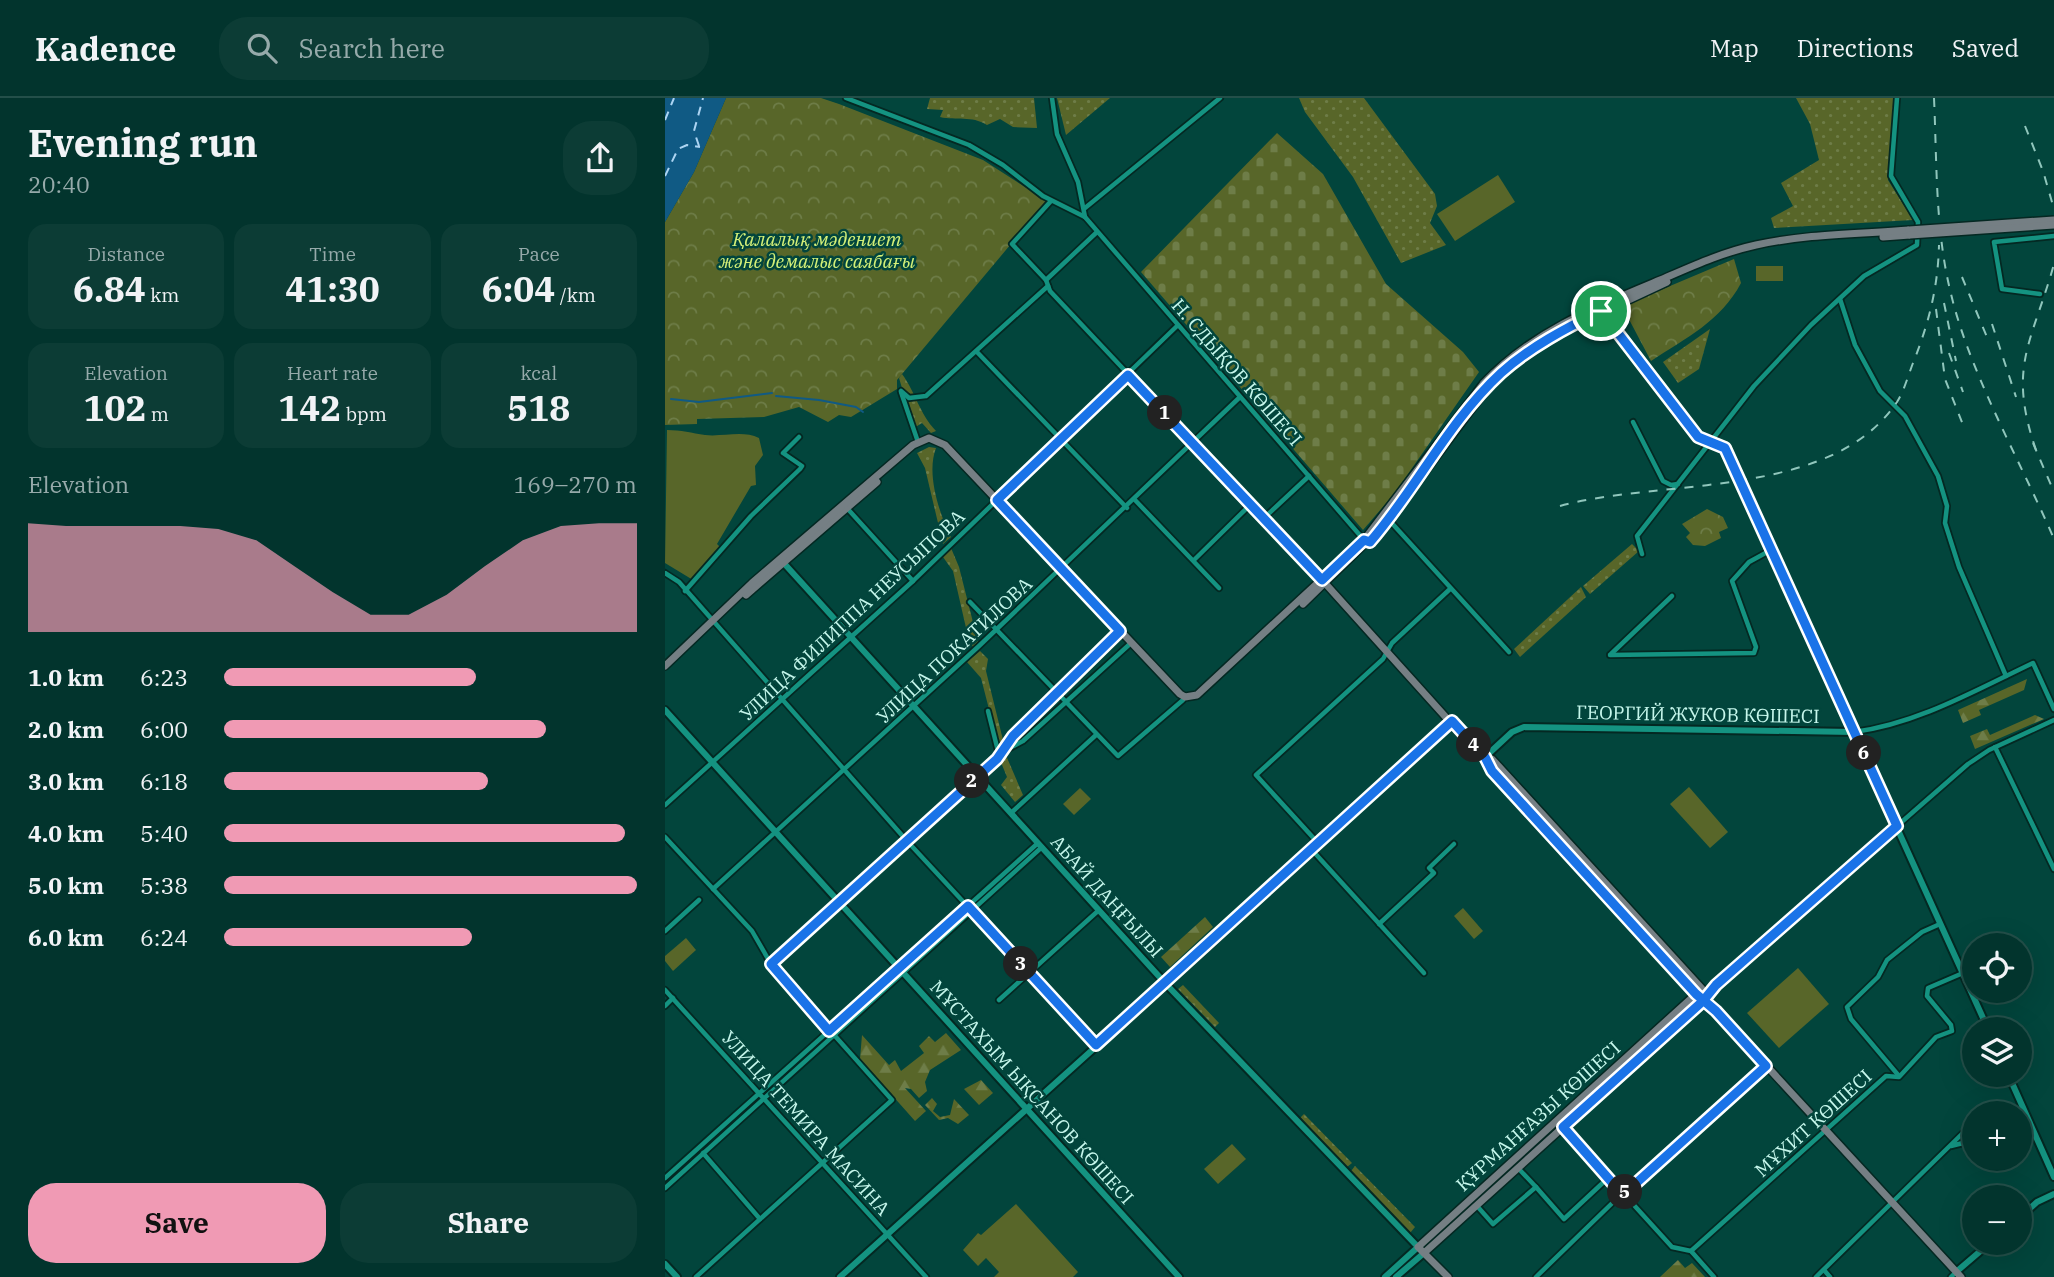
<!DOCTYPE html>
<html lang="en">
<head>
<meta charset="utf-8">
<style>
  :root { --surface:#02342d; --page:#0c3c35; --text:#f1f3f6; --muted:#96aaaa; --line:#234f49; --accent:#f09ab4 }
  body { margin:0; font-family:"IBM Plex Serif",serif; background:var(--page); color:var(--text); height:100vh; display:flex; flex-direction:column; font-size:26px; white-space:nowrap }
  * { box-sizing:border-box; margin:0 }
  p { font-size:23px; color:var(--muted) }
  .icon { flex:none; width:38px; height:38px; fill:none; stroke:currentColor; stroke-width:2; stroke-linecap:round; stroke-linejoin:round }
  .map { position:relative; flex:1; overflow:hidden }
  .panel { display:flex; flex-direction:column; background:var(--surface); width:665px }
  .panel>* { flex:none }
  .controls { position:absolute; left:1297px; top:835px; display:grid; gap:14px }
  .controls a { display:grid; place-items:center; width:70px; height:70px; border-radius:50%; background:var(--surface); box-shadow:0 7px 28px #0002,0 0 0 2px var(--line); font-size:35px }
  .pin { position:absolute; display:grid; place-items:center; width:60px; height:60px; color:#fff; margin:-30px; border:4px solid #fff; border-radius:50%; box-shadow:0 2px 7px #0007 }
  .km { position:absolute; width:35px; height:35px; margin:-18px; border-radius:50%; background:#222; color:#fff; font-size:19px; line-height:35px; text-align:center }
  .round { display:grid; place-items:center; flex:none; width:74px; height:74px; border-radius:28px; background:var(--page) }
  .overview { display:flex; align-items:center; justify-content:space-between; height:119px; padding:0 28px }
  h1 { font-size:38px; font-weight:700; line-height:52px }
  .metrics { display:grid; grid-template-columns:repeat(3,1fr); gap:10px; height:119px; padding:7px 28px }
  .metrics div { display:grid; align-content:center; border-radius:18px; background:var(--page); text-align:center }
  .metrics b { font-size:35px; font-weight:700 }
  .metrics small { font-size:19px; font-weight:400 }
  .metrics p { font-size:19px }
  .chart { height:196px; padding:14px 28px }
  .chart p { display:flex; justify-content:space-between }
  .chart svg { width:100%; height:126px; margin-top:7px; fill:var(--accent); opacity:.7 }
  .action { display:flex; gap:14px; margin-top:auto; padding:14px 28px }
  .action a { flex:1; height:80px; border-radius:28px; background:var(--accent); color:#111; font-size:28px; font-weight:700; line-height:80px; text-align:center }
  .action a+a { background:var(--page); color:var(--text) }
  ul { padding:0 28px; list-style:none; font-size:23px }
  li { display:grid; grid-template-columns:112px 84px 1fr; align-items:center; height:52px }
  li i { height:18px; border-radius:9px; background:var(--accent) }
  header { display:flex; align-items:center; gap:42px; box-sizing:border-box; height:98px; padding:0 35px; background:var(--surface); border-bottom:2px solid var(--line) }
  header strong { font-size:33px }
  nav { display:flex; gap:38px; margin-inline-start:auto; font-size:24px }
  .search { width:490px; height:63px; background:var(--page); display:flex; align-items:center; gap:18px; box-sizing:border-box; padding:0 24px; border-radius:28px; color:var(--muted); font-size:26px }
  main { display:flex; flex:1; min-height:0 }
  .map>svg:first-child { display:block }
  .grass { fill:url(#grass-dots) }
  .forest { fill:url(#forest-firs) }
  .cemetery { fill:url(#cemetery-stones) }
  .park { fill:url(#park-crowns) }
  .pitch { fill:#586629 }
  .water { fill:#105a84 }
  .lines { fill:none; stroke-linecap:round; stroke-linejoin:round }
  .stream { stroke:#105a84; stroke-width:2 }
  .ferry { stroke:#acd4f2; stroke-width:2; stroke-dasharray:9 7; stroke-linecap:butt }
  .street-casing { stroke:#042822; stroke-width:8 }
  .secondary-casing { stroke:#042822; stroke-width:10 }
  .primary-casing { stroke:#042822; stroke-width:10 }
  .street { stroke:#149381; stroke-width:4.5 }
  .secondary { stroke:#149381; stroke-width:6 }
  .primary { stroke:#757f84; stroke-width:7 }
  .rail { stroke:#90c6bc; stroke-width:2; stroke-dasharray:9 9; stroke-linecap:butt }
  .primary-bridge-casing { stroke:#042822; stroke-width:10; stroke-linecap:butt }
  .primary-bridge { stroke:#757f84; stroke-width:7 }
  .route-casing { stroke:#fff; stroke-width:14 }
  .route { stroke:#1a73e8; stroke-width:9 }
  .labels { text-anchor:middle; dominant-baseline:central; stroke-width:5; stroke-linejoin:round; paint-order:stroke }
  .park-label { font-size:19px; font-style:italic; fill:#d4f078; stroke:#02453c }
  .street-label { font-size:19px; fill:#c6f7ec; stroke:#02453c }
</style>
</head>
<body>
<header>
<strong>Kadence</strong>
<div class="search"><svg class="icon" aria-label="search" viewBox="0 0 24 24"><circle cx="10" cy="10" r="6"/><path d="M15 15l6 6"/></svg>Search here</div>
<nav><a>Map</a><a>Directions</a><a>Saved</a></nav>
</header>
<main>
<section class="panel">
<div class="overview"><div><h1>Evening run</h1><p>20:40</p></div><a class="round"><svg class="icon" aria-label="share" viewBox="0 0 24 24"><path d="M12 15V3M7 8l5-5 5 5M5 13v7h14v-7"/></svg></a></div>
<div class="metrics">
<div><p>Distance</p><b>6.84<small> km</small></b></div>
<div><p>Time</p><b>41:30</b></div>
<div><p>Pace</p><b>6:04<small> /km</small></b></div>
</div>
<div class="metrics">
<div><p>Elevation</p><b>102<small> m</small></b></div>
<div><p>Heart rate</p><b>142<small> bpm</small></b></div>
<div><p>kcal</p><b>518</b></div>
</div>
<div class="chart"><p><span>Elevation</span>169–270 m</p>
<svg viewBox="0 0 160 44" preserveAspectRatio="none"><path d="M0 44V6L10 7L20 7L30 7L40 7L50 8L60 12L70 21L80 30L90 38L100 38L110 31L120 21L130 12L140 7L150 6L160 6V44z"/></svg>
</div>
<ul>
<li><b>1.0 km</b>6:23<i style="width:61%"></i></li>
<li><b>2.0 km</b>6:00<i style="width:78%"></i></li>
<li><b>3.0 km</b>6:18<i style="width:64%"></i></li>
<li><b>4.0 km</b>5:40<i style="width:97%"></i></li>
<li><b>5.0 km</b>5:38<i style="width:100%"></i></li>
<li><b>6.0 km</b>6:24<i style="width:60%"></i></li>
</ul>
<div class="action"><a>Save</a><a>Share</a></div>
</section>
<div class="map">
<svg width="1389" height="1179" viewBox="0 0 1389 1179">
  <defs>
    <pattern id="grass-dots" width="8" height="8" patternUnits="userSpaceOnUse" patternTransform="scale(1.75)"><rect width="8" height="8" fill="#586629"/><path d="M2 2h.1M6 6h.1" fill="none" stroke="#6e7d48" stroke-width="1.8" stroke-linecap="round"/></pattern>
    <pattern id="forest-firs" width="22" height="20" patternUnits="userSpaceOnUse" patternTransform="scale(1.75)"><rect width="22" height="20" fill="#586629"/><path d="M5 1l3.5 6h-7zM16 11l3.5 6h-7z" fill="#6e7d48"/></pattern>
    <pattern id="cemetery-stones" width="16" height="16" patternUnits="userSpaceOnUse" patternTransform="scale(1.75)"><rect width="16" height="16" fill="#586629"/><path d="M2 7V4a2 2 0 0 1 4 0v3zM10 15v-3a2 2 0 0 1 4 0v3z" fill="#6e7d48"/></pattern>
    <pattern id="park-crowns" width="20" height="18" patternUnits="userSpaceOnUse" patternTransform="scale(1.75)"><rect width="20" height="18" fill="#586629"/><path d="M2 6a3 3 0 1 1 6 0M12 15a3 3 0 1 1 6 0" fill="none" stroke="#6e7d48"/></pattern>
  </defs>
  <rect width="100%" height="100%" fill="#02453c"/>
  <!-- grass -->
  <g class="grass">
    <path d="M265,0H369L372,30L348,29L335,21L322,27C306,17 292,23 275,19L278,12L262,11Z"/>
    <polygon points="392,0 445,0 401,37"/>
    <polygon points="634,0 699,0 770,96 772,108 765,125 781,147 736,165 688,79 640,14"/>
    <polygon points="1131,0 1229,0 1223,82 1248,122 1109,130 1106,120 1128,108 1116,85 1154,62 1145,26"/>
    <polygon points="1045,231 1034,271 1013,285 998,264"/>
    <path d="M237,276C251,295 254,315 271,333L266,335L257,325L249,330L234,280Z"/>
    <path d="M264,349L271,350C261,376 274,415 286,439L278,446L260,370L252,355Z"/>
    <polygon points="967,446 974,453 925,496 918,488"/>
    <polygon points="286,450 294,469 313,544 308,549 304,543 288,473 278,459"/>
    <polygon points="916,489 921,499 855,559 849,551"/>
    <polygon points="315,553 323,561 321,573 338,642 334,650 316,580 302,564"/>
    <polygon points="340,655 358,697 350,704 336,687 342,679 335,662"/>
    <polygon points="518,887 554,925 550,929 513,891"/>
    <polygon points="639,1016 687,1065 682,1069 634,1021"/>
    <polygon points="690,1068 750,1129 745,1135 686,1073"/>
  </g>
  <!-- forest -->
  <g class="forest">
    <polygon points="1362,581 1359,592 1314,612 1316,617 1298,625 1293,612"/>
    <polygon points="1370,617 1379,621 1310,651 1305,638 1322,631 1325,637"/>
    <polygon points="540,819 548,829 505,869 496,859"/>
    <polygon points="281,935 296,952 265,972 260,984 262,993 254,1000 246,991 240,990 261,1013 250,1023 195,961 197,937 224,967 230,962 236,973 259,955 254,948 264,938 270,944"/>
    <polygon points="316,982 328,995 314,1007 299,991"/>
    <polygon points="267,1000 272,1006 268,1013 275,1019 285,1017 289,1001 304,1017 293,1026 283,1020 274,1022 260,1007"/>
    <polygon points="1013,1162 1020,1170 1027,1165 1040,1179 995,1179"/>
  </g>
  <!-- cemetery -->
  <polygon class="cemetery" points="612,35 658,76 721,186 798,254 814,274 729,396 698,432 476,174"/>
  <!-- park -->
  <g class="park">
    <polygon points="61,0 156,0 174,6 318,62 382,103 232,282 232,291 186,319 174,317 163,324 134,309 99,319 32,321 32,326 0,327 0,124 29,74"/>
    <path d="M1069,161L1076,185C1056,223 1021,240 986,263L958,210L960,207Z"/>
    <polygon points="1042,411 1058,419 1063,430 1054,434 1056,440 1040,448 1028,447 1021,439 1025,435 1017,426"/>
  </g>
  <!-- pitch -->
  <g class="pitch">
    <polygon points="833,77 850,104 790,143 772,116"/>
    <rect x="1091" y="168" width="27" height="15"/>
    <path d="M2,332C16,332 27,335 40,337C58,339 78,332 94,340L98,357L90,368L91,387L86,388L52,446L56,450L28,482L0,465Z"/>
    <polygon points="1024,689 1063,734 1045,750 1005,706"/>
    <polygon points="415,690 426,701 409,717 398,706"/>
    <polygon points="798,810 818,833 809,841 789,818"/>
    <polygon points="21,840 31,852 8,873 0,863 0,858"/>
    <polygon points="1133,870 1164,906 1114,950 1082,915"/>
    <polygon points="567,1046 581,1061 553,1086 539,1071"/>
    <polygon points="351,1106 413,1174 408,1179 329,1179 334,1174 321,1160 313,1168 298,1152 313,1135 316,1137"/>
  </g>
  <!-- water -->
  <polygon class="water" points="0,0 61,0 29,74 0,124"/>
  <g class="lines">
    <!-- stream -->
    <g class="stream">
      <polyline points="111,298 154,302 191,309 198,314"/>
      <polyline points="6,301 34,304 107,295"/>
    </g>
    <!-- ferry -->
    <g class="ferry">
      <polyline points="0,22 9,0"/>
      <polyline points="34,48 29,33 38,0"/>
      <polyline points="0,78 13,51 22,47 35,49"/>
    </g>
    <defs>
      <g id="street">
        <polyline points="181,0 304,47 338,67 378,98 420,119 699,442"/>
        <polyline points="387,0 392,36 413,84 420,119"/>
        <polyline points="386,103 347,146 381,182 385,193 656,481"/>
        <polyline points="420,110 555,0"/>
        <polyline points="381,182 432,134"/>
        <polyline points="1375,196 1337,191 1329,144 1389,138"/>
        <polyline points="1175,201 1190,247 1215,293 1240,318 1273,378 1282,408 1280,425 1294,469 1341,578"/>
        <polyline points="312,254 462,410"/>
        <polyline points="236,293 244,300 261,298 383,188"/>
        <polyline points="236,294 253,344"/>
        <polyline points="968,324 998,383 1006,387 1013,386"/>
        <polyline points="470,402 554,490"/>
        <polyline points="181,409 248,483"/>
        <polyline points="599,420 644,378"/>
        <polyline points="724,422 844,554"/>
        <polyline points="977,456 972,438 1089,288 1146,227 1199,178 1252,147 1253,124 1226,78 1232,0"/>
        <polyline points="529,462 586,406"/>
        <polyline points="0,475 14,484 242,743 431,947"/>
        <polyline points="20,493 86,418 135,371 137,368 118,355 134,339"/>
        <polyline points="305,504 453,658 518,602"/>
        <polyline points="946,556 1007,498"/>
        <polyline points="945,557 1089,555 1091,549 1067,483 1084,464 1106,452"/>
        <polyline points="323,613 334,657"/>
        <path d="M1189,634C1252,626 1311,592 1368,565L1389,611"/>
        <polyline points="1330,649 1389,771"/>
        <polyline points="337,654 358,643 466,545"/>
        <polyline points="0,707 248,483 512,228"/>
        <polyline points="346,715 431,637"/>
        <polyline points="1232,728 1303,666 1324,652 1389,622"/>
        <polyline points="0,739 87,833 106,866 227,1002 31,1179"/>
        <polyline points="654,746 591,677 718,561 727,545 785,491"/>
        <polyline points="647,752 759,875"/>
        <polyline points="48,791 314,548 575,299"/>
        <polyline points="714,826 769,775 764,770 789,746"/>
        <polyline points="0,833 34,802"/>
        <polyline points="106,866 332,661 348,638 455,533"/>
        <polyline points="0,892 261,1179"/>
        <polyline points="334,902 434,812"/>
        <polyline points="0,908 8,900"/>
        <polyline points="1234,978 1186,921 1182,909 1213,879 1222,862 1257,834 1275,826"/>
        <polyline points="898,1029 1007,1149 1026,1153 1049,1179"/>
        <polyline points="38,1055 95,1121"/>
        <polyline points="853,1070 871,1089"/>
        <polyline points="0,1080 373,745"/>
        <polyline points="0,1090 377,749"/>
        <polyline points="812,1108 828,1126 871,1089 899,1121 943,1080"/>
        <polyline points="1026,1153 1221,978 1234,979 1271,939 1287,933 1286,927 1262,898 1263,890 1298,875"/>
        <polyline points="1159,1172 1165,1179"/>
        <polyline points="871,1179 971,1082 1101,968"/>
        <polyline points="1151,1179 1303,1030 1307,1034 1306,1043 1286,1048"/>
        <polyline points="1286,1179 1291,1174"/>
      </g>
      <g id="secondary">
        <polyline points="936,213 1033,339 1060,350 1323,931"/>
        <polyline points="116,462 500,885 753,1149 720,1179"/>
        <polyline points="0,612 514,1179"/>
        <polyline points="820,659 847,634 859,629 1189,634"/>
        <polyline points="1043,898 1051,887 1232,728"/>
        <polyline points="1343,976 1389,1079"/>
        <polyline points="1354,1120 1372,1104 1389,1096"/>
        <polyline points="0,1166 12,1179"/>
        <polyline points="1291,1174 1326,1144"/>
        <polyline points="175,1179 555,837 787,623"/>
        <polyline points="731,1179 759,1155"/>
      </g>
      <g id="primary">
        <polyline points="1218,139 1245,137"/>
        <polyline points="659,484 1023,888 1051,913 1296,1179"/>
        <polyline points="81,497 212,384"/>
        <polyline points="638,506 724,422 814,301 836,275 895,234 1002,184"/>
        <path d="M0,568L87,485L248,347L264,340L280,347L515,596L520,599L532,597L699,442L818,286C867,233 935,207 1000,180C1030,167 1059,154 1091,147C1141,136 1193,136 1244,132"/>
        <polyline points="820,659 827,661 1040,894"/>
        <polyline points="759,1155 1043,898"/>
        <polyline points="783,1179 753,1149 1031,896 1038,893"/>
      </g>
    </defs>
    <!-- street casing -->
    <use href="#street" class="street-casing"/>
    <!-- secondary casing -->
    <use href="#secondary" class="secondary-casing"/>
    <!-- primary casing -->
    <use href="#primary" class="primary-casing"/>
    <!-- street -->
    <use href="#street" class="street"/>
    <!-- secondary -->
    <use href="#secondary" class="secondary"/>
    <!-- primary -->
    <use href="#primary" class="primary"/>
    <!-- rail -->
    <g class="rail">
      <path d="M1269,0C1272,65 1270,132 1286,196C1305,276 1356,364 1389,441"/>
      <polyline points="1360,28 1378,73 1389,111"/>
      <polyline points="1297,179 1324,244"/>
      <polyline points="1279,205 1291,263"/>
      <polyline points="1271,211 1280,281 1300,332"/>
      <polyline points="1327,226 1351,299"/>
      <polyline points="1284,255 1298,294"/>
      <polyline points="1368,345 1389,394"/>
      <path d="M1371,352C1342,268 1367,245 1389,166"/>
      <path d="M895,408C997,380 1166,402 1232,304C1239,293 1243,278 1248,265C1264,225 1273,189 1274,147"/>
    </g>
    <defs>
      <g id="primary-bridge">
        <polyline points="1244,132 1389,122"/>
        <polyline points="1245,137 1389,127"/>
      </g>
    </defs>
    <!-- primary-bridge casing -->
    <use href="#primary-bridge" class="primary-bridge-casing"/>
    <!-- primary-bridge -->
    <use href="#primary-bridge" class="primary-bridge"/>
  </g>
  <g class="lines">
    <defs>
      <path id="route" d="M936,213C901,230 865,249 836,275C784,323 751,391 705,444L699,442L657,482L463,277L332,402L455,533L348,638L332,661L106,866L164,933L303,808L431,947L787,623L820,659L827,673L1031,896L1051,913L1101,968L958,1097L898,1029L1038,903L1051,887L1232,728L1060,350L1033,339L936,213"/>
    </defs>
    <!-- route casing -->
    <use href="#route" class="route-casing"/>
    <!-- route -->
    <use href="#route" class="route"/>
  </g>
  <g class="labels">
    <!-- park labels -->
    <g class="park-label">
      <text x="152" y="141">Қалалық мәдениет<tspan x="152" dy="22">және демалыс саябағы</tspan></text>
    </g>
    <!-- street labels -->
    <g class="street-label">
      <text transform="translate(572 274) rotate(49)">Н. СДЫҚОВ КӨШЕСІ</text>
      <text transform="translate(187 517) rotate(-43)">УЛИЦА ФИЛИППА НЕУСЫПОВА</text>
      <text transform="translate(289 552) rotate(-43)">УЛИЦА ПОКАТИЛОВА</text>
      <text transform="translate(1033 616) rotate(1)">ГЕОРГИЙ ЖУКОВ КӨШЕСІ</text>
      <text transform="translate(442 798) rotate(48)">АБАЙ ДАҢҒЫЛЫ</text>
      <text transform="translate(367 994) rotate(48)">МҰСТАХЫМ ЫҚСАНОВ КӨШЕСІ</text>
      <text transform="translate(873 1018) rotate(-42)">ҚҰРМАНҒАЗЫ КӨШЕСІ</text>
      <text transform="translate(141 1025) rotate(48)">УЛИЦА ТЕМИРА МАСИНА</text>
      <text transform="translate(1148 1025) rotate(-42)">МҰХИТ КӨШЕСІ</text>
    </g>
  </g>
</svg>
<div class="controls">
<a><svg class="icon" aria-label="locate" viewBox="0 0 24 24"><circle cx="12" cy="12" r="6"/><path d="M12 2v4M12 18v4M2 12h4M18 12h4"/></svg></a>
<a><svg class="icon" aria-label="layers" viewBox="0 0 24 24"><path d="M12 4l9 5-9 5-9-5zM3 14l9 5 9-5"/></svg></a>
<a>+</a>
<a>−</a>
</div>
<div class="pin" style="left:936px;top:213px;background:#1e9e55"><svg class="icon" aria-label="arrive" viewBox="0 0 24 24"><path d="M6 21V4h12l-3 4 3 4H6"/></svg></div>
<b class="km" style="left:500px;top:315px">1</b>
<b class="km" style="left:307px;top:683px">2</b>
<b class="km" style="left:356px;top:866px">3</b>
<b class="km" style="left:809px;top:647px">4</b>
<b class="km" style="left:960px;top:1094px">5</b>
<b class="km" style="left:1199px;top:655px">6</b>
</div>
</main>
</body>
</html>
